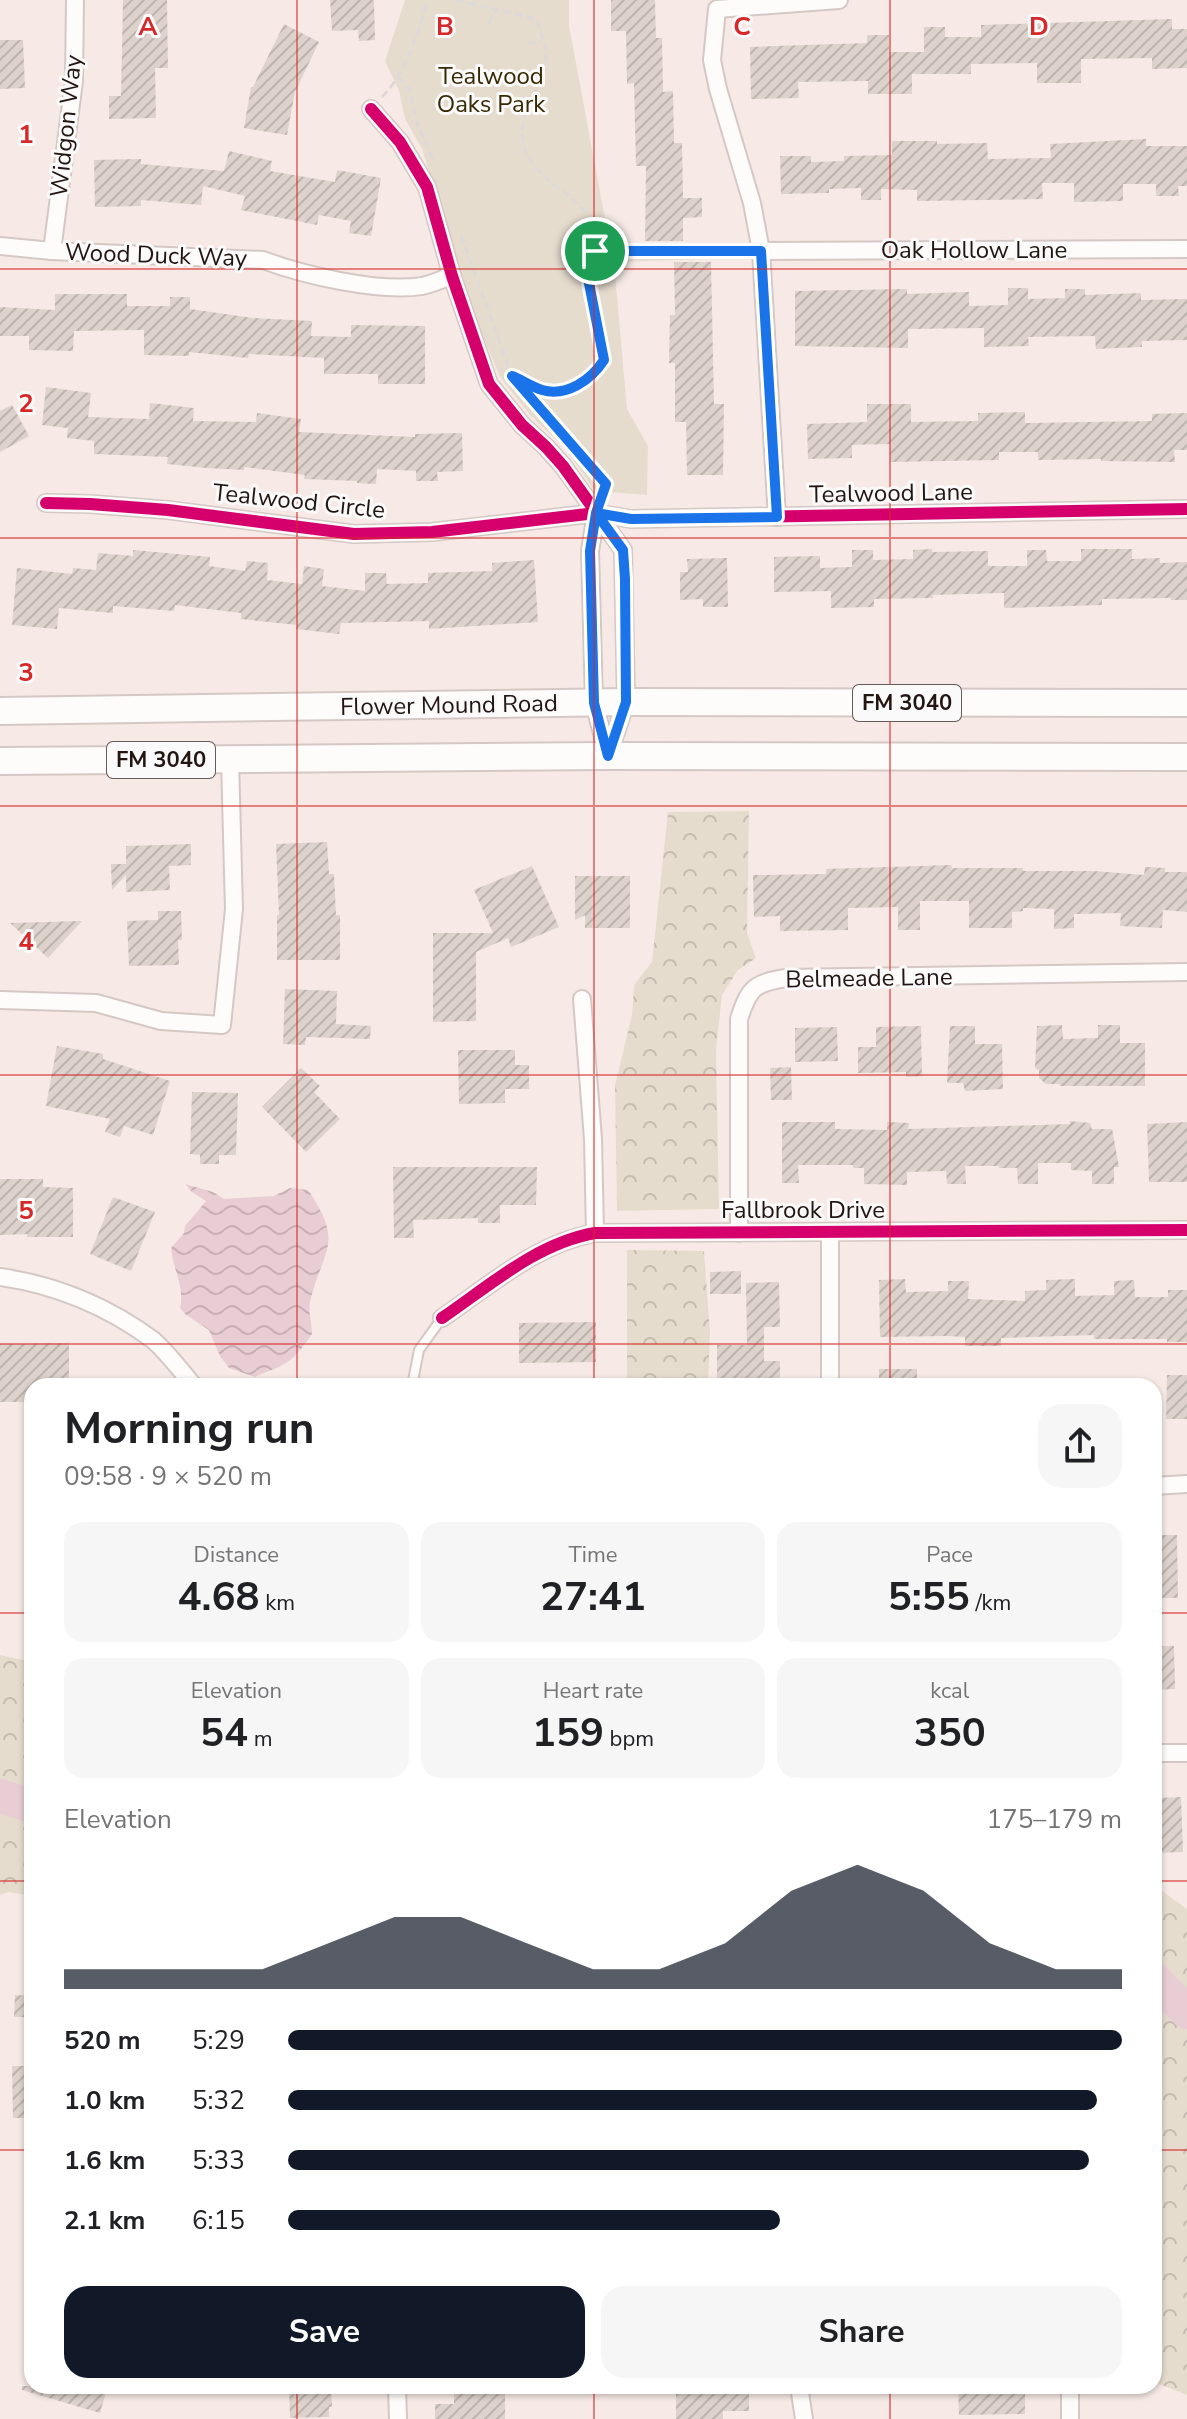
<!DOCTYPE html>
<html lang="en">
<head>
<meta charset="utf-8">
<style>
  :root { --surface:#fff; --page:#f6f6f6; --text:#202124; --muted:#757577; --accent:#111827 }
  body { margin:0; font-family:"Nunito Sans",sans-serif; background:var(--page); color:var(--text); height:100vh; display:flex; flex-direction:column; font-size:30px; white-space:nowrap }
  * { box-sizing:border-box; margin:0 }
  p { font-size:26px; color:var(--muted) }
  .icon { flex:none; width:44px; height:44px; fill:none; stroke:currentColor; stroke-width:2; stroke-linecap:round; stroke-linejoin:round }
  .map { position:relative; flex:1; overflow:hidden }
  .sheet { position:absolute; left:24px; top:1378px; width:1138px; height:1016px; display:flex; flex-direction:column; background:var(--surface); border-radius:24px; box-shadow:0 2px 6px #0004 }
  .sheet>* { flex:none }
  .pin { position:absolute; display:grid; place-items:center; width:68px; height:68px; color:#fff; margin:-34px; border:4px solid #fff; border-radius:50%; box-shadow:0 2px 8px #0007 }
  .round { display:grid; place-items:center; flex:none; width:84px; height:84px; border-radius:24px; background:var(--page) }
  .summary { display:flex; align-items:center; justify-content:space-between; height:136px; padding:0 40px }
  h1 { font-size:44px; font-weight:700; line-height:60px }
  .stats { display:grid; grid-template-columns:repeat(3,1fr); gap:12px; height:136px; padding:8px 40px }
  .stats div { display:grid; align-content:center; border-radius:20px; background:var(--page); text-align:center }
  .stats b { font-size:40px; font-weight:700 }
  .stats small { font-size:22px; font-weight:400 }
  .stats p { font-size:22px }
  .chart { height:224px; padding:16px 40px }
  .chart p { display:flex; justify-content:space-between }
  .chart svg { width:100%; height:144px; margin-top:8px; fill:var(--accent); opacity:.7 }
  .button { display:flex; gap:16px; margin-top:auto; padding:16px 40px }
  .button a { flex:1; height:92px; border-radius:24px; background:var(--accent); color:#fff; font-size:32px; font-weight:700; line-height:92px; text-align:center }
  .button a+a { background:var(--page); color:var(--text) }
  ul { padding:0 40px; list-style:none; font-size:26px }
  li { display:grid; grid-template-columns:128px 96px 1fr; align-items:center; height:60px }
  li i { height:20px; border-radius:10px; background:var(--accent) }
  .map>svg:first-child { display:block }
  .forest { fill:url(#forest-crowns) }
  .park { fill:#e6dcce }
  .water { fill:url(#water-waves) }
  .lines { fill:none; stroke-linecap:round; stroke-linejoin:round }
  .river { stroke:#e8cdd4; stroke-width:34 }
  .building { fill:url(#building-hatch) }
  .lane-casing { stroke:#d5c8c4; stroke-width:12 }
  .street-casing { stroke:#d5c8c4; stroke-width:20 }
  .primary-casing { stroke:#d5c8c4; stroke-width:30 }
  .path { stroke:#ddd9d8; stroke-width:3; stroke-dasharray:8 4; stroke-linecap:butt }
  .lane { stroke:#fefcfb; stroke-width:8 }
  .street { stroke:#fefcfb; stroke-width:16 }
  .primary { stroke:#fefcfb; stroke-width:26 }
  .cycleway-casing { stroke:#fafafa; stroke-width:17 }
  .cycleway { stroke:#d6006c; stroke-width:12 }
  .route-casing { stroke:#fff; stroke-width:16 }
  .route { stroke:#1a73e8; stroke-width:10 }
  .grid { fill:none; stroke:#d62828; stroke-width:2; stroke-opacity:0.55 }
  .labels { text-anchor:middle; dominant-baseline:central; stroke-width:6; stroke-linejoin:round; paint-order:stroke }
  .shield { fill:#fafafa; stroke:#645a58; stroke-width:2 }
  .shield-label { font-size:22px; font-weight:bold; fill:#231612 }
  .park-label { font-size:24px; fill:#372902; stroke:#fafafa }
  .street-label { font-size:24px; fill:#231612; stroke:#fafafa }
  .grid-label { font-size:26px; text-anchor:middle; font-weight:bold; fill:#d62828; stroke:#fafafa; stroke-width:6; stroke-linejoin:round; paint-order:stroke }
</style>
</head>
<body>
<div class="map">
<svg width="1187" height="2419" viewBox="0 0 1187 2419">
  <defs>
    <pattern id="forest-crowns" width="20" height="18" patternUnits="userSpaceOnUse" patternTransform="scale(2)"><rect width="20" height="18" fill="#e6dcce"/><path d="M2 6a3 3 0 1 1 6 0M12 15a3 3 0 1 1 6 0" fill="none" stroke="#c5bcb0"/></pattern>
    <pattern id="water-waves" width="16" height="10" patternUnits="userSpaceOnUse" patternTransform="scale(2)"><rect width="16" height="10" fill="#e8cdd4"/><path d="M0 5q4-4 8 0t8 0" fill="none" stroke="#c7afb5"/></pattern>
    <pattern id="building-hatch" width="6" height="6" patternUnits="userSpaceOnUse" patternTransform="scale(2)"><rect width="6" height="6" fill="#ddd2cc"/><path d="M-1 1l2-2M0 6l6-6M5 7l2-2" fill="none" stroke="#bdb4ae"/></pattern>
  </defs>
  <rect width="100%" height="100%" fill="#f7eae6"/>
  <!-- forest -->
  <g class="forest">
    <polygon points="749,811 747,933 756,958 738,970 722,995 716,1049 719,1209 617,1211 615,1085 632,1015 634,985 652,962 668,812"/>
    <polygon points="627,1250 704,1251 710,1332 708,1386 627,1386"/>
    <polygon points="0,1655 32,1662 32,1896 8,1892 0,1895"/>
    <polygon points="1154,1885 1187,1909 1187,2395 1154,2382 1154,2152 1158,2141 1154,2139"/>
  </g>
  <!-- park -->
  <polygon class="park" points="405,0 569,0 569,26 610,245 737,246 738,258 614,262 627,409 648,446 647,495 595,491 564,447 530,415 500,377 478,325 422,149 405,119 399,91 385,61"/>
  <!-- water -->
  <path class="water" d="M185,1184L213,1192L224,1199L274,1196L290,1188L308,1190C345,1244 323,1248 310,1302C308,1312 312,1324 312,1334C303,1347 294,1360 279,1367C271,1371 263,1372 255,1377L229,1368L220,1356L209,1330L186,1315L180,1308C185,1288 173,1269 171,1248L184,1233L185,1226L206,1201L192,1192Z"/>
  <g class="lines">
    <!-- river -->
    <g class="river">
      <polyline points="0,1796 32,1806"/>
      <polyline points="1154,1979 1187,2012"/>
    </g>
  </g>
  <!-- building -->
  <g class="building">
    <polygon points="123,0 167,0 168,68 155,68 156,118 109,119 109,96 121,96"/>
    <polygon points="330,0 374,0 375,40 359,41 358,30 332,31"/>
    <polygon points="611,0 655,0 656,38 662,38 663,92 673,91 674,143 682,143 683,198 702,198 702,217 683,218 683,241 645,241 646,166 636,166 634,83 627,84 626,31 611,31"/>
    <polygon points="1172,19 1172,29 1187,29 1187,68 1152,69 1152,58 1081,59 1081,83 1037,83 1037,63 971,64 971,74 912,74 912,94 868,94 868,81 798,82 799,98 751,99 750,47 867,43 867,35 889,35 889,52 924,52 924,27 945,27 945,37 981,37 981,25"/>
    <polygon points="284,24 319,42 295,92 287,135 244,128 251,87 253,87"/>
    <polygon points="0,40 23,40 25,88 0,89"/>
    <polygon points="1146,139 1146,146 1187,146 1187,186 1178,186 1179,196 1156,196 1156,184 1123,184 1123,201 1074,202 1074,183 1042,183 1043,199 917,201 917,190 881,189 881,200 861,200 861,188 829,189 829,193 781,194 780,156 811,156 811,162 844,161 844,156 892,155 892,141 937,141 937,144 987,143 988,159 1051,158 1050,144"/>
    <polygon points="229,151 272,161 270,171 335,182 337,170 381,178 371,236 349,233 351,221 319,215 317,225 241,210 245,196 203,186 201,205 141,200 141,206 95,207 94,160 141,159 141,164 224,171"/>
    <polygon points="674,262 711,262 714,404 724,404 723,475 687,475 686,422 675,422 675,363 669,363 670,315 675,315"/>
    <polygon points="1008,288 1028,288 1028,299 1065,298 1065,289 1085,289 1085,295 1141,293 1141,300 1187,299 1187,340 1142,341 1142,347 1096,349 1095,336 1028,337 1029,346 984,347 984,328 908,329 908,348 795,346 795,291 907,289 907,294 969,292 969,306 1008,305"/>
    <polygon points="55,294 127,294 127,306 170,306 170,297 190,297 190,309 253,318 312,321 311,336 351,337 351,325 425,326 425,384 378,384 378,374 324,374 324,358 249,354 248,358 189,352 189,356 144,355 144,330 74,331 73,351 29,350 29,336 0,336 0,307 55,310"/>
    <polygon points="46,387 91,393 88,417 149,419 150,403 194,408 193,421 256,422 257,413 301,419 299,432 415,437 415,434 462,433 463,471 437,472 438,481 416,481 416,471 377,469 376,484 357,483 357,481 304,479 305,475 244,467 244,470 207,468 167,464 168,457 94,454 94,441 67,438 68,428 42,425"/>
    <polygon points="867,404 911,404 911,422 978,421 978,413 1025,412 1025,423 1152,421 1152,414 1187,413 1187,450 1174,450 1175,462 1101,461 1101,459 1038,460 1038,452 999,452 999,460 890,462 890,444 852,445 852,458 808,459 807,424 867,422"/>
    <polygon points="12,405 29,436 0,452 0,411"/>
    <polygon points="932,549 932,552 988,551 988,566 1027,566 1027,550 1046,550 1047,561 1081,561 1081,549 1132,549 1132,559 1160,558 1160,563 1187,562 1187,600 1171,600 1171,598 1102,599 1102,605 1004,608 1004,593 932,595 933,598 874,599 874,607 831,608 831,591 774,592 774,557 820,556 820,568 852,567 852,550 873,550 873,560 913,559 913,550"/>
    <polygon points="133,550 210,557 209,566 245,571 247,561 268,563 267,580 302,584 304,566 324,569 322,586 365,591 365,573 386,573 387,584 428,583 428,573 492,571 492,563 534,560 538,622 429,629 429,621 341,623 339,634 296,629 297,625 241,619 241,613 175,605 174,611 113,606 113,613 59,608 57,629 12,625 17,568 72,574 73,568 96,570 98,553 133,556"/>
    <polygon points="727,558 728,607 703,607 703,599 680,600 680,572 688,572 687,559"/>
    <polygon points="327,842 329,874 334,874 336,915 340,915 340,960 277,960 277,915 279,915 276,844"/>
    <polygon points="191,844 191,865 169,866 170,890 126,892 126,875 112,890 111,864 126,864 126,846"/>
    <polygon points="951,865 952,868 1023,868 1023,871 1094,871 1144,875 1145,867 1165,868 1165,872 1187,872 1187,912 1163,910 1162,928 1120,926 1121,913 1074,914 1074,928 1054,929 1054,909 1023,908 1023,911 1012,912 1012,928 969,928 969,901 920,901 920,930 898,930 898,907 848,908 848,930 780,931 780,916 754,917 753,875 826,874 826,869"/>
    <polygon points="532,866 559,927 511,947 508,938 476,952 476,1021 433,1022 433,933 493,933 474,890"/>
    <polygon points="575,876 630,876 630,928 585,928 585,915 575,920"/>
    <polygon points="158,911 181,911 182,940 178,940 179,965 129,966 127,921 158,920"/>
    <polygon points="82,921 48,958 10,923"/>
    <polygon points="285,989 337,991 336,1024 371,1026 370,1039 306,1037 305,1045 283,1044"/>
    <polygon points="1062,1025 1063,1039 1098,1038 1098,1025 1120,1025 1120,1043 1145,1043 1145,1086 1060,1086 1060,1084 1046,1084 1039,1078 1039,1070 1035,1068 1037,1026"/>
    <polygon points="921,1026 922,1076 906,1077 906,1072 858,1073 858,1047 876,1047 876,1027"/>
    <polygon points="950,1026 975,1026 975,1044 1002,1044 1003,1089 965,1091 963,1083 947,1083"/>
    <polygon points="837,1027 838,1061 795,1062 795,1028"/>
    <polygon points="57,1046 103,1054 103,1059 170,1081 153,1135 124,1126 120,1137 105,1132 110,1119 46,1106"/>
    <polygon points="458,1050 515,1050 515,1065 529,1065 529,1089 505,1089 505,1103 459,1104"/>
    <polygon points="791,1067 792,1100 771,1100 770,1068"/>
    <polygon points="301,1068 320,1086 314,1092 340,1119 306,1152 262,1107"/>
    <polygon points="192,1092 238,1093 236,1155 219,1155 219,1164 200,1164 200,1155 190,1154"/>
    <polygon points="1070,1121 1090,1123 1092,1129 1112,1129 1119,1167 1114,1167 1114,1184 1092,1184 1092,1171 1071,1170 1071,1163 1038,1163 1038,1184 1018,1184 1017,1168 999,1168 999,1166 965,1166 966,1184 947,1184 946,1171 907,1172 907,1185 864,1184 864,1168 853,1168 853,1165 798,1165 799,1183 782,1183 782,1122 835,1122 835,1129 887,1130 887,1122 909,1123 908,1129 1070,1124"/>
    <polygon points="1187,1122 1187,1182 1149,1182 1147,1124"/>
    <polygon points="393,1167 537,1167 536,1205 500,1205 500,1223 478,1223 478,1218 413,1220 414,1238 394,1238"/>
    <polygon points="0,1179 43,1179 43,1187 73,1188 73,1237 27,1237 27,1234 0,1235"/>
    <polygon points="113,1197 155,1212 131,1271 90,1254"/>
    <polygon points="741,1271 741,1294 710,1294 710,1272"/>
    <polygon points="905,1279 906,1292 948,1291 948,1281 969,1281 968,1299 1025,1301 1025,1291 1046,1290 1046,1280 1075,1279 1075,1296 1114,1295 1114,1281 1134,1280 1135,1297 1168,1297 1168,1290 1187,1290 1187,1342 1167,1342 1167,1339 1094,1339 1094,1335 1001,1338 1001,1346 965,1346 965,1337 947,1336 880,1337 879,1280"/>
    <polygon points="779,1282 780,1327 764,1327 764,1361 780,1361 780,1386 717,1386 717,1345 747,1345 746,1283"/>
    <polygon points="596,1322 596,1362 519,1363 519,1323"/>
    <polygon points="69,1343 69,1383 55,1383 55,1386 32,1386 32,1402 0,1402 0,1344"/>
    <rect x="879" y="1369" width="38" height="17"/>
    <polygon points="1167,1375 1187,1375 1187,1419 1166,1419"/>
    <polygon points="1154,1535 1177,1535 1178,1598 1155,1598"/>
    <polygon points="1154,1646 1174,1646 1175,1689 1154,1690"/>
    <polygon points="1181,1797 1183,1852 1154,1853 1155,1798"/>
    <polygon points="15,1995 32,1996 32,2017 14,2017"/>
    <polygon points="12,2066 32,2066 32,2118 13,2118"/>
    <polygon points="22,2386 108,2386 100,2413 22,2390"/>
    <polygon points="289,2386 331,2386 332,2407 329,2407 329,2417 290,2418"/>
    <polygon points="454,2386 505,2386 505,2419 435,2419 435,2404 454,2404"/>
    <polygon points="676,2386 723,2386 723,2391 749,2391 749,2411 723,2411 723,2419 676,2419"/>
    <polygon points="958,2386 1018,2386 1018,2391 1025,2391 1025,2414 959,2415"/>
  </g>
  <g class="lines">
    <defs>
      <polyline id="lane" points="412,1386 419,1350 442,1318"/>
      <g id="street">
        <polyline points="371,109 400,142 427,187 452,276 489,384 522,425 546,447 563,466 623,550 626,702 608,756"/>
        <path d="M0,246L52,251L263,260C303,275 379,293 422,286C432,284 442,279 452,276"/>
        <polyline points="52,251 74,81 75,0"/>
        <polyline points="761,251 1187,249"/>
        <polyline points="46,503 90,504 168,510 354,534 432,532 596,513 631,519 1187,509"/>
        <polyline points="596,513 590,551 594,703 608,756"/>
        <polyline points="777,517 761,251 752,203 718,89 712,60 717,9 839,0"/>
        <polyline points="582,999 593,1139 595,1233"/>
        <polyline points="0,1000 96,1003 161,1021 222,1025 234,909 230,760"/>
        <polyline points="830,1232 830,1386"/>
        <path d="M739,1233V1019C749,988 754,983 786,978L1187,972"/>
        <path d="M0,1277C56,1285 107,1306 153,1340C168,1353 181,1371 194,1386"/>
        <path d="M442,1318C489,1286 537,1243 595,1233L1187,1230"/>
        <polyline points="1154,1486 1187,1484"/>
        <polyline points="1154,1753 1187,1753"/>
        <polyline points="397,2386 398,2419"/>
        <polyline points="799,2386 804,2419"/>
        <polyline points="1070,2386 1070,2419"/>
      </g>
      <g id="primary">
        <polyline points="0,711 626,702 1187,703"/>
        <polyline points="0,761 608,756 1187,757"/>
      </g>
    </defs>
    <!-- lane casing -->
    <use href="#lane" class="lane-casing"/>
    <!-- street casing -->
    <use href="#street" class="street-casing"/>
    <!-- primary casing -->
    <use href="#primary" class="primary-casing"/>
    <!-- path -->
    <g class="path">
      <path d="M456,0L537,19C539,28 546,46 546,54C547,85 518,106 523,141C529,181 576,189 592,224C600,242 592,253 588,270C585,283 600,344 604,360C591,380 567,397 542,389C532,386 522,380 512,376"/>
      <polyline points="488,24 497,9"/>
      <polyline points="528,44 541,41"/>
      <polyline points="398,76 410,90 416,120 433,160"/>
      <path d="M382,97C407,72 417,34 428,0"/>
      <polyline points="461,235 512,376 606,484 603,491"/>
      <polyline points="595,251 743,251"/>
    </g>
    <!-- lane -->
    <use href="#lane" class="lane"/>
    <!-- street -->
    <use href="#street" class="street"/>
    <!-- primary -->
    <use href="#primary" class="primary"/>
    <defs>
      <g id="cycleway">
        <polyline points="371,109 400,142 427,187 452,276 489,384 522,425 546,447 563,466 623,550 626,702 608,756"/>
        <polyline points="46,503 90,504 168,510 354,534 432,532 596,513 631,519 1187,509"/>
        <path d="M442,1318C489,1286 537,1243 595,1233L1187,1230"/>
      </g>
    </defs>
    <!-- cycleway casing -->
    <use href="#cycleway" class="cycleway-casing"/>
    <!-- cycleway -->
    <use href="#cycleway" class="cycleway"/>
  </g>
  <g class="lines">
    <defs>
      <path id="route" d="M595,251L587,273L604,360C591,380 567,397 542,390C532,387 522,380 512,376L606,484L596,513L590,551L594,703L608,756L626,702L625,579L623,550L596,513L631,519L777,517L761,251H595"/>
    </defs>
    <!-- route casing -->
    <use href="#route" class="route-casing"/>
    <!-- route -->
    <use href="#route" class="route"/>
  </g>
  <!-- grid -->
  <path class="grid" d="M297,0V1386M594,0V1386M890,0V1386M0,269H1187M0,538H1187M0,806H1187M0,1075H1187M0,1344H1187M0,1613H32M1154,1613H1187M0,1881H32M1154,1881H1187M0,2150H32M1154,2150H1187M297,2386V2419M594,2386V2419M890,2386V2419"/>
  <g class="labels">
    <!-- shield labels -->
    <g class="shield">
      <rect x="853" y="685" width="108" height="36" rx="6"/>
      <rect x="107" y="742" width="108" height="36" rx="6"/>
    </g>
    <g class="shield-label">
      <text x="907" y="703">FM 3040</text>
      <text x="161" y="760">FM 3040</text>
    </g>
    <!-- park labels -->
    <g class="park-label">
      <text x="491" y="76">Tealwood<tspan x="491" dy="28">Oaks Park</tspan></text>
    </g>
    <!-- street labels -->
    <g class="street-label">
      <text transform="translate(66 126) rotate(-84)">Widgon Way</text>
      <text x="974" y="250">Oak Hollow Lane</text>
      <text transform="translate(156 255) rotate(2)">Wood Duck Way</text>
      <text transform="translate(891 493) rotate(-1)">Tealwood Lane</text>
      <text transform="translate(299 501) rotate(6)">Tealwood Circle</text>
      <text transform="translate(449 705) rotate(-1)">Flower Mound Road</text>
      <text transform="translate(869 978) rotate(-1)">Belmeade Lane</text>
      <text x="803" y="1210">Fallbrook Drive</text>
    </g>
  </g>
  <g class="grid-label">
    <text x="148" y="35">A</text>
    <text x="445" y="35">B</text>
    <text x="742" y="35">C</text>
    <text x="1039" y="35">D</text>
    <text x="26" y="143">1</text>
    <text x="26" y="412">2</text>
    <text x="26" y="681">3</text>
    <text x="26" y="950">4</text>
    <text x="26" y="1219">5</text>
  </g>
</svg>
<div class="pin" style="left:595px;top:251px;background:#1e9e55"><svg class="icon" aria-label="arrive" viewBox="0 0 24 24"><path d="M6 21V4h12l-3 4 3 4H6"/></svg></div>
<section class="sheet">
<div class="summary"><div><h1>Morning run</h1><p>09:58 · 9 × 520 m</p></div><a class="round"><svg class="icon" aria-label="share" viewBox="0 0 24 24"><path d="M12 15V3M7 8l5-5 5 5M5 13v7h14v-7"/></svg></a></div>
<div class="stats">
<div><p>Distance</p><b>4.68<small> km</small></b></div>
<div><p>Time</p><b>27:41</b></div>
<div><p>Pace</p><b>5:55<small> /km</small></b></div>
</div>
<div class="stats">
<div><p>Elevation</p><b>54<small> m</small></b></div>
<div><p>Heart rate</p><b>159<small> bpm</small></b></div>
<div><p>kcal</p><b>350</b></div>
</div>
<div class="chart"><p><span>Elevation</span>175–179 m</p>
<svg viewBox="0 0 160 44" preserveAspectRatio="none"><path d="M0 44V38L10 38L20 38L30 38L40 30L50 22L60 22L70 30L80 38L90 38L100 30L110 14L120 6L130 14L140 30L150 38L160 38V44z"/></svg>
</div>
<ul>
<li><b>520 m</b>5:29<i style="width:100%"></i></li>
<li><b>1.0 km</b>5:32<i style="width:97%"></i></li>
<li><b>1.6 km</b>5:33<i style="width:96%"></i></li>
<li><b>2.1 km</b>6:15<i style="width:59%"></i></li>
</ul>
<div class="button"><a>Save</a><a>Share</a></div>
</section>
</div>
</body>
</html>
